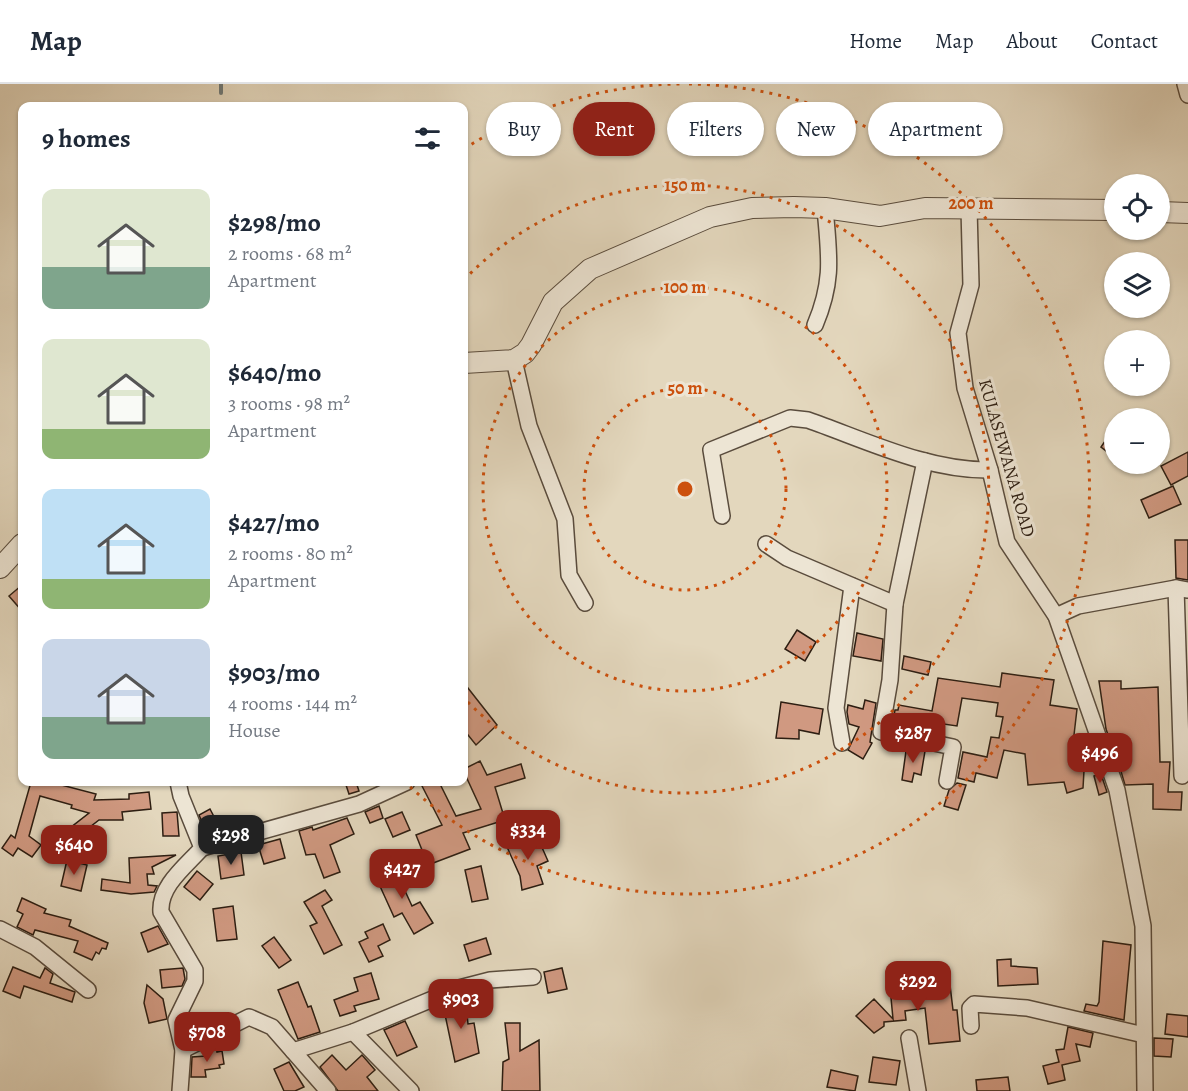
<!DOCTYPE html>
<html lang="en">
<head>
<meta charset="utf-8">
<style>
	body { margin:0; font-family:Alegreya,serif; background:#f6f6f7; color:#1f2937; height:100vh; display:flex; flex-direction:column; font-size:22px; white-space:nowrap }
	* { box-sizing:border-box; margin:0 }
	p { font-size:20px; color:#747a83 }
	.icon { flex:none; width:33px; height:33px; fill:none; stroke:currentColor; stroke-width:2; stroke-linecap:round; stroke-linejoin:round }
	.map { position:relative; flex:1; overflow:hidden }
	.sheet { position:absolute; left:18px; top:18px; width:450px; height:684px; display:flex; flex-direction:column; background:#fff; border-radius:12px; box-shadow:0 2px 4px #0004 }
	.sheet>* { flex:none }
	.guide { position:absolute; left:486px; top:18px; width:570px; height:54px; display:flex; gap:12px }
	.tools { position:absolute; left:1104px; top:90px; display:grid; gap:12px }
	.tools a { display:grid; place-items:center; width:66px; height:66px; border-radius:50%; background:#fff; box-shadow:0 2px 4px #0004; font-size:30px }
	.price { position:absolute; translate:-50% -51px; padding:0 14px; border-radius:12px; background:#8f2418; color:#fff; font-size:20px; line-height:39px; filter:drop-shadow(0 2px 3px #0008) }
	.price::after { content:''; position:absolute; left:50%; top:36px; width:18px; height:14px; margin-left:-9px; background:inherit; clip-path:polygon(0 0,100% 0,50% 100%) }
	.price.active { background:#222; color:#fff }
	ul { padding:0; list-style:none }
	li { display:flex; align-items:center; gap:18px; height:150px; padding:0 24px }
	li span { display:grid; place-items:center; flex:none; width:168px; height:120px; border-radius:12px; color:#555 }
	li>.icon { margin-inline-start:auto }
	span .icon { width:72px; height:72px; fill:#fffc; stroke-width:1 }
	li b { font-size:26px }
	h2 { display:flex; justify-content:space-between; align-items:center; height:72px; padding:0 24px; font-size:26px }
	.chip { padding:0 21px; border-radius:27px; background:#fff; box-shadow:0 2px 4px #0004; font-size:21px; line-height:54px }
	.chip.active { background:#8f2418; color:#fff }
	header { display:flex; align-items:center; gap:36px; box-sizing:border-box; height:84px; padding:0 30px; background:#fff; border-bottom:2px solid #e0e1e3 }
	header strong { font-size:28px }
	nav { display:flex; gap:33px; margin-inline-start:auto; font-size:21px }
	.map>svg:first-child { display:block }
</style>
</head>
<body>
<header>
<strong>Map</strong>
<nav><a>Home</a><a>Map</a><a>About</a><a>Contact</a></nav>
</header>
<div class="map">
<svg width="1188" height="1007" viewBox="0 0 1188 1007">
	<rect width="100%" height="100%" fill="#e3d7bd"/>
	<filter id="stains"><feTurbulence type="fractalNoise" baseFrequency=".00333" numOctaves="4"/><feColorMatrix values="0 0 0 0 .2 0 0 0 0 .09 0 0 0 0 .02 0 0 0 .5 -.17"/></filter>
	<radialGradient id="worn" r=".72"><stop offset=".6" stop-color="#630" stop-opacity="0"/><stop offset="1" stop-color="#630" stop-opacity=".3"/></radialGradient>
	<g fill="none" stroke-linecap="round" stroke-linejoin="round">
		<polyline stroke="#6f7978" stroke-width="4" points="221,0 221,9"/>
	</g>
	<g fill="#d09981" stroke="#2d1e12" stroke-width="1.5">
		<polygon points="1114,344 1114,373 1101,363"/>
		<polygon points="1188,368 1188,392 1171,401 1161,382"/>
		<polygon points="1173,402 1181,420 1149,434 1141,416"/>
		<polygon points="1175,456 1188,456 1188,496 1176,494"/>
		<polygon points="22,501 22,527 9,512"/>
		<polygon points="797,546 816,558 805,577 785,565"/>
		<polygon points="857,549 883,555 881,577 853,572"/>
		<polygon points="904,572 931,578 928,591 902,585"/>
		<polygon points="1002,589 1054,596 1050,621 1077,625 1074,651 1086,652 1083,704 1067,709 1064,698 1028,701 1025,670 1004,666 997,694 976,689 974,698 958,694 963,668 987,673 991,653 999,654 1003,633 996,632 998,619 962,614 957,642 923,637 922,643 893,638 895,626 898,626 899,621 932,627 938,594 1000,603"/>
		<polygon points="1099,597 1121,597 1121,605 1158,603 1160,678 1170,678 1168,708 1182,708 1181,726 1153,725 1153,700 1125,701 1120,684 1121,664 1113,665 1106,645"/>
		<polygon points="464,599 497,641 476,661 464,646"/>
		<polygon points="865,616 876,619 870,658 872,659 863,675 848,666 859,643 849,640 847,628 848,621 863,625"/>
		<polygon points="781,618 823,625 819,650 799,646 799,655 776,654"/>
		<polygon points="913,665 925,667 921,691 914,689 912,698 902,696 906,667 912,668"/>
		<polygon points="480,677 487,691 521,680 525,694 495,703 505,736 463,749 470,765 428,781 416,751 442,741 420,698 439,698 456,732 481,725 464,688 464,685"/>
		<polygon points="1101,690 1107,708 1099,711 1094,692"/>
		<polygon points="31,698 50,698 96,710 94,716 129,715 129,710 149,708 151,725 122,728 123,736 99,736 77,753 70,744 89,729 71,724 72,721 40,712 29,752 41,761 32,773 18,764 13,772 2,764 11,751 15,754"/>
		<polygon points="345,698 356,698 359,707 349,710"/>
		<polygon points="957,699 966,701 958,726 944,722 949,706"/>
		<polygon points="379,722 383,734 370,739 365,728"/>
		<polygon points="210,725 222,748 208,752 199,731"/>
		<polygon points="177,728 179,752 163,752 162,729"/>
		<polygon points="402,728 410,746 393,753 385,735"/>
		<polygon points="347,734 354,750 330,761 340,788 324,794 315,770 306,771 299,747 312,743 313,746"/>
		<polygon points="536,750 548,777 537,782 543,800 522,806 520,792 507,763"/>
		<polygon points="280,755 285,774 264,780 258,761"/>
		<polygon points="241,768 244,791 221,795 218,772"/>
		<polygon points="176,771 152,783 154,790 147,790 148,801 157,802 154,808 131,810 101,806 102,795 130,799 129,774"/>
		<polygon points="67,776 87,781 81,807 61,802"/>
		<polygon points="393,781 412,822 420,818 433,839 414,850 402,829 394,833 374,789"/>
		<polygon points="481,782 488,815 472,818 465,786"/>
		<polygon points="197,787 213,800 200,816 184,803"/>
		<polygon points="325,806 332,816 322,822 342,861 324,870 310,842 317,839 304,818"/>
		<polygon points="22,814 46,825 44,829 71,836 69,842 108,859 106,865 102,864 99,870 96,868 92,876 74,868 78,857 35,846 33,851 17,843 23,830 17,827"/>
		<polygon points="233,822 237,855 217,857 213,825"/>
		<polygon points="383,840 390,856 378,862 383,872 369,878 359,858 368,854 365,848"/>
		<polygon points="158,842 168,860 148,868 141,849"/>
		<polygon points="274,853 291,876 279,884 262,862"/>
		<polygon points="486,854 491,870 469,877 464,861"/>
		<polygon points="1103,857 1131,861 1124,936 1084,927 1086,920 1097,922 1099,918"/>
		<polygon points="1011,875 1011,882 1037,884 1038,900 998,902 997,876"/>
		<polygon points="13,883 40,894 45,884 53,890 50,899 75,908 72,918 24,902 20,914 3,907"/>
		<polygon points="183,884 185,895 182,902 162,904 160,886"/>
		<polygon points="562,884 567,905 548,909 544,888"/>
		<polygon points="371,889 379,915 354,922 356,927 340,932 334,916 358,907 354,894"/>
		<polygon points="298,898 308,923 311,922 320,948 298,955 278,906"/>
		<polygon points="147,901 163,915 167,935 149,939 144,919"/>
		<polygon points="913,901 913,905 950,901 953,926 957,926 960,957 929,960 925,924 905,927 906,936 884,938 884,942 874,949 856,932 874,915 893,935 890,903"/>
		<polygon points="465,912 468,940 474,939 479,969 455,978 443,921"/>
		<polygon points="1167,930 1188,932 1188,953 1165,950"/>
		<polygon points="405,937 417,963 397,972 384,946"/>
		<polygon points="505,939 520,939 520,967 539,956 540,1007 502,1007 503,978 509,975"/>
		<polygon points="1068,943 1093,949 1090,963 1076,960 1080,977 1062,981 1065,996 1048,1000 1043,982 1059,978 1056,966 1064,965"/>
		<polygon points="1154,954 1173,955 1171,973 1154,972"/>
		<polygon points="216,962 217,968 222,967 224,980 219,981 220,984 205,986 206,993 191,993 192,973 206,972 205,966"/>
		<polygon points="332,971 346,986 362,971 375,986 367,993 378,1007 338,1007 320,983"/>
		<polygon points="873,973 900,977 896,1001 869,998"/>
		<polygon points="289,978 304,1003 295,1007 284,1007 274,985"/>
		<polygon points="831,986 858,992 855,1007 827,1003"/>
		<polygon points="1008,993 1010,1007 977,1007 976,996"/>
	</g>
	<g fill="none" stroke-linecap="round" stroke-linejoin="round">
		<g stroke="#5a4c3d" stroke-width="18">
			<g id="minor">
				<polyline points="1185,0 1188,11"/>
				<polyline points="969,124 971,201 958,249 965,304 990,386 1007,458 1056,532 1117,706 1143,842 1145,1007"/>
				<path d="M815 241C834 196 829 171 825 124"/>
				<polyline points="514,276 529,342 565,435 569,491 585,519"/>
				<polyline points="925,377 895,520 890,596 881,648 953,663 947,697"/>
				<path d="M722 432 711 366 790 334 808 336C865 356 928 387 990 386"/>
				<polyline points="766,460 787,474 895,520"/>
				<polyline points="1176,504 1182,692"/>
				<polyline points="1056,532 1078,522 1176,504 1188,506"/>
				<polyline points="842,659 836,624 852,502"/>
				<path d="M178 698 181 712 202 764C186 782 159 802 161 828L195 886V897L176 936 183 966 180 1007"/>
				<polyline points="202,764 359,720 407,698"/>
				<polyline points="0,845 35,863 88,906"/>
				<polyline points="971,942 970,924 974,920 1027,924 1144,951"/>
				<polyline points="353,948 411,1007"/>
				<polyline points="909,954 918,1007"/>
				<polyline points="183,966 249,933 272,943 293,967 353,948 459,904 490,896 533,893"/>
				<polyline points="293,967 328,1007"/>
			</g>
		</g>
		<g stroke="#5a4c3d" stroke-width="22">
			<g id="tertiary">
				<polyline points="1160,128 1188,129"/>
				<polyline points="464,279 514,276 525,269 531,261 553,218 590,185 710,133 752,124 794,123 825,124 880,132 925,124 1114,126"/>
				<polyline points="0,484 22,460"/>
			</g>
		</g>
		<use href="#minor" stroke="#ede5d4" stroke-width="15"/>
		<use href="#tertiary" stroke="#ede5d4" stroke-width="20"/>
	</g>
	<g fill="none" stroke="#cc500d" stroke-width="3" stroke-dasharray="3 6">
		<circle cx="685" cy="405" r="101"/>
		<circle cx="685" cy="405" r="202"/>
		<path d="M464 196A304 304 0 1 1 464 614"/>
		<path d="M464 65A405 405 0 0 1 681 0M689 0A405 405 0 1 1 406 699"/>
	</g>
	<g text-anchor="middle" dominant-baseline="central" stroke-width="6" stroke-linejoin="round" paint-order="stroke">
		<g font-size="18" fill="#2d1e12" stroke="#ede5d4">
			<text transform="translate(1007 374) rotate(74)">KULASEWANA ROAD</text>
		</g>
	</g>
	<circle cx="685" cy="405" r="9" fill="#cc500d" stroke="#ede5d4" stroke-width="3"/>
	<g font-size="18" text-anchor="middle" font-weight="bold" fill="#cc500d" stroke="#ede5d4" stroke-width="6" stroke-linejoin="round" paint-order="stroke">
		<text x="685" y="107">150 m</text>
		<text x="971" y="125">200 m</text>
		<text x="685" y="209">100 m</text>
		<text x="685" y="310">50 m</text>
	</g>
	<rect width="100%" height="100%" filter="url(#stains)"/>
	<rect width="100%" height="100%" fill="url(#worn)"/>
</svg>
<div class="tools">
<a><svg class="icon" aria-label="locate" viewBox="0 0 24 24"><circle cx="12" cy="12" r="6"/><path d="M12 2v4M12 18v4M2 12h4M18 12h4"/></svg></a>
<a><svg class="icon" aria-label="layers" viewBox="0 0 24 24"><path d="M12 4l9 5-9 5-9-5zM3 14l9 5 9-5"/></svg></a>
<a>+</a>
<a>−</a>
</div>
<b class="price" style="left:913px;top:680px">$287</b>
<b class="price" style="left:1100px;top:700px">$496</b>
<b class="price" style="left:528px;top:777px">$334</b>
<b class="price active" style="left:231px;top:782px">$298</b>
<b class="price" style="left:74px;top:792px">$640</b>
<b class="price" style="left:402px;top:816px">$427</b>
<b class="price" style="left:918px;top:928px">$292</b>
<b class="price" style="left:461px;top:946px">$903</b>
<b class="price" style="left:207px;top:979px">$708</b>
<div class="guide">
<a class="chip">Buy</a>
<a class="chip active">Rent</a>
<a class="chip">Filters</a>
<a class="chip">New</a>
<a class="chip">Apartment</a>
</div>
<section class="sheet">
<h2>9 homes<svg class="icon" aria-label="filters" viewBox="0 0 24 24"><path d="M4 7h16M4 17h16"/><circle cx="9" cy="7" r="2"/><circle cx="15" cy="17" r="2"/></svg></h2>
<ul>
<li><span style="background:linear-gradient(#dfe7d0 65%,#7fa58c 0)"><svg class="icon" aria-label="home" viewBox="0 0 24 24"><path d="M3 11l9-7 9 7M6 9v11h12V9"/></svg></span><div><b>$298/mo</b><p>2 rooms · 68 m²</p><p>Apartment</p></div></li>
<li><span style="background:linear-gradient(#dfe7d0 75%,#8fb573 0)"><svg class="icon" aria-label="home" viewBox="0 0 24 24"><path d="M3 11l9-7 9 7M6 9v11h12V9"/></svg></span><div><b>$640/mo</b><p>3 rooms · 98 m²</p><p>Apartment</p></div></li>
<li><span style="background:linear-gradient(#bfe0f5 75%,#8fb573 0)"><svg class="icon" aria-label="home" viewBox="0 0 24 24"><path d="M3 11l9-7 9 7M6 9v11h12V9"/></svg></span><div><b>$427/mo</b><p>2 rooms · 80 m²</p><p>Apartment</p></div></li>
<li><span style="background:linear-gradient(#c9d6e8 65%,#7fa58c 0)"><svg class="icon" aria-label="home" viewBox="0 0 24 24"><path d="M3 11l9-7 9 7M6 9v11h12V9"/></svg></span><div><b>$903/mo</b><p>4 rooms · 144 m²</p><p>House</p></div></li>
</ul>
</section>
</div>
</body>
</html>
